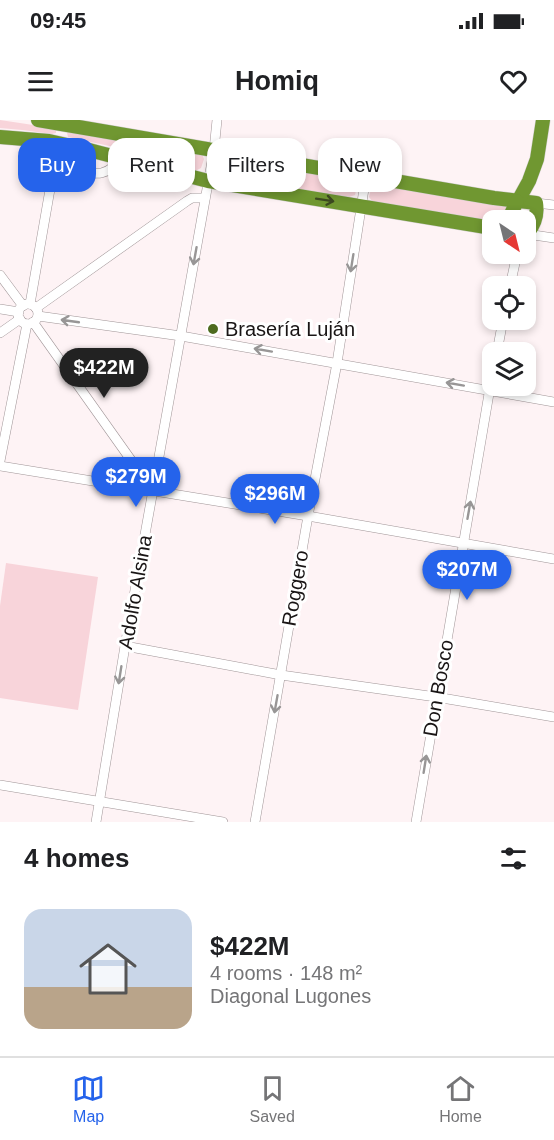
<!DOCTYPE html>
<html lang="en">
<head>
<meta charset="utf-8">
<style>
	body { margin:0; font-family:Arial,sans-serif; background:#f2f2f2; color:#202124; height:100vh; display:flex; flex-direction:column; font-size:22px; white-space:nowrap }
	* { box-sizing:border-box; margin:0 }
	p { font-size:20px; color:#757577 }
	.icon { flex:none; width:33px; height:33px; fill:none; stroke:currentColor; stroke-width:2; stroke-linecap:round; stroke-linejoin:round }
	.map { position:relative; height:702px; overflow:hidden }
	.sheet { display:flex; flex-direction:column; background:#fff; flex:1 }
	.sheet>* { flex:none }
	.guide { position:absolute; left:18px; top:18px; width:519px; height:54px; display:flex; gap:12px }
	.needle { width:39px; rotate:145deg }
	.buttons { position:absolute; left:482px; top:90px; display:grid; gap:12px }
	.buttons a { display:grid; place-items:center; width:54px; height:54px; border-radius:12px; background:#fff; box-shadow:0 3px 9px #0003; font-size:30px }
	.price { position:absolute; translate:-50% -51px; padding:0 14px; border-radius:21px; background:#2563eb; color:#fff; font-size:20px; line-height:39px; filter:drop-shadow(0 2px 3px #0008) }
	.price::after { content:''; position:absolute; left:50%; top:36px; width:18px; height:14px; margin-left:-9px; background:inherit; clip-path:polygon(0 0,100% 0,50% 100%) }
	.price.selected { background:#222; color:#fff }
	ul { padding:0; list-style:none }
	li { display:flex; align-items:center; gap:18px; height:150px; padding:0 24px }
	li span { display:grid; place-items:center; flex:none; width:168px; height:120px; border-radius:18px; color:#555 }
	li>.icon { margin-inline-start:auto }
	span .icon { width:72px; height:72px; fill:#fffc; stroke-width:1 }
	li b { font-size:26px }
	h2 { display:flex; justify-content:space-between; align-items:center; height:72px; padding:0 24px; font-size:26px }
	.pill { padding:0 21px; border-radius:18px; background:#fff; box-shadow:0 3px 9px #0003; font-size:21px; line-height:54px }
	.pill.selected { background:#2563eb; color:#fff }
	.status { display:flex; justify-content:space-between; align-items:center; height:42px; padding:0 30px; background:#fff; direction:ltr }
	.status svg { height:16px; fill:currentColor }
	header { display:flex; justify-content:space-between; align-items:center; height:78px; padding:0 24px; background:#fff; font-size:27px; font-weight:700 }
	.tab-bar { display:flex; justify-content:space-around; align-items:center; height:84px; border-top:2px solid #e0e0e0; background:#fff; font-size:16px; color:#757577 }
	.tab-bar a { display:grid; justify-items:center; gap:3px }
	.tab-bar .selected { color:#2563eb }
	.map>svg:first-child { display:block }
</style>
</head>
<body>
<div class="status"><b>09:45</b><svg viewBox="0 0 49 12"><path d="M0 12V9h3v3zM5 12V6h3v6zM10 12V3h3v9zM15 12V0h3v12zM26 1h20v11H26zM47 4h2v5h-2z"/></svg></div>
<header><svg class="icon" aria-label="menu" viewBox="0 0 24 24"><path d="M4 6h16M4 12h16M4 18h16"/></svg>Homiq<svg class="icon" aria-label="heart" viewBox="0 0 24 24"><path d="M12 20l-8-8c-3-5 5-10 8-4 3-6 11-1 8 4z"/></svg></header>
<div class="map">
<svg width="554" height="702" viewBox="0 0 554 702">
	<rect width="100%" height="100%" fill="#fef3f5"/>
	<g fill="#f8d4da">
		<polygon points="0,0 53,8 56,10 56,13 52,14 22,10 0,8"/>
		<polygon points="71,10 201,32 204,39 201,48 195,51 114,27 68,17 67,13"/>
		<polygon points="222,36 353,57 358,62 355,75 349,77 219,56 215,51 218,39"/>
		<polygon points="377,63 507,83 509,87 506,100 492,100 492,102 372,81 369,77 372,65"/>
		<polygon points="6,443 98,457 78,590 0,578 0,486"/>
	</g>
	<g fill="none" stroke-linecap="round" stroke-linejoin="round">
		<g stroke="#a09597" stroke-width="10">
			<g id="minor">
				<polyline points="536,83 554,85"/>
				<polyline points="527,114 554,118"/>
				<polyline points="0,155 23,186"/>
				<polyline points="510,166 517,134"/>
				<path d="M30 184 52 58 56 51C81 42 99 69 121 38"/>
				<circle cx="28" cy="194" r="10"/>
				<polyline points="36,188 187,81 192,78 205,78"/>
				<polyline points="0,189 19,192"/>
				<polyline points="38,196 181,216 554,282"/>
				<polyline points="33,202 153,371"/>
				<polyline points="0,213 20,199"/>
				<polyline points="497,232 503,200"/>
				<polyline points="0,341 27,204"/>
				<polyline points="0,346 308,396 554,439"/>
				<polyline points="125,526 281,555 436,577 554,597"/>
				<polyline points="0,665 223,702"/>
				<polyline points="96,702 125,526 214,30 217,0"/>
				<polyline points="255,702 308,396 337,243 366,56"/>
				<polyline points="416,702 492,256"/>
			</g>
		</g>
		<g stroke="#d1d0d0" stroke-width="15">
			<g id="highway">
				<path d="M38 0 494 78 536 83C538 95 535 104 527 114H525"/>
				<polyline points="0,17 49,21 89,30 208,61 492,108"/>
				<polyline points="518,81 529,61 537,39 543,0"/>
				<polyline points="511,100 511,94 517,81"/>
			</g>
		</g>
		<use href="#minor" stroke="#fff" stroke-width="9"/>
		<use href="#highway" stroke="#709731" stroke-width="14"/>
	</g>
	<defs><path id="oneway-shaft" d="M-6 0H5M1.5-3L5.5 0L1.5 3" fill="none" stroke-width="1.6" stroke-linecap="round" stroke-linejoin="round" transform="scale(1.5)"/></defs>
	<use stroke="#3c4920" href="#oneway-shaft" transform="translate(325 80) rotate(9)"/>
	<g stroke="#989696">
		<use href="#oneway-shaft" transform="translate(195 136) rotate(100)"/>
		<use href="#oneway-shaft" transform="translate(352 143) rotate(99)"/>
		<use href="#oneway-shaft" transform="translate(70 201) rotate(-172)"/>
		<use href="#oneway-shaft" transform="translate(263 230) rotate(-170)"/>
		<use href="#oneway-shaft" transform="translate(455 264) rotate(-170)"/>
		<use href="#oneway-shaft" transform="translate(469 390) rotate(-80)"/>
		<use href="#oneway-shaft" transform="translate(120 555) rotate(99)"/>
		<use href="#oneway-shaft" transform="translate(276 584) rotate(100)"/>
		<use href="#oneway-shaft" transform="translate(425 644) rotate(-81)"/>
	</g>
	<circle fill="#4e6b1f" stroke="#fff" stroke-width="2" cx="213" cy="209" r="6"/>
	<g text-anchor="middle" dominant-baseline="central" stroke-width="6" stroke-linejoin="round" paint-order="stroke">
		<g font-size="20" fill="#191515" stroke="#fff" text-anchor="start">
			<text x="225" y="209">Brasería Luján</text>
		</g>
		<g font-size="20" fill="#191515" stroke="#fff">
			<text transform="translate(295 468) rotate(-80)">Roggero</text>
			<text transform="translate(135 472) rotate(-80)">Adolfo Alsina</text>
			<text transform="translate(438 568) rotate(-80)">Don Bosco</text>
		</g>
	</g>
</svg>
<div class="buttons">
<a><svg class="needle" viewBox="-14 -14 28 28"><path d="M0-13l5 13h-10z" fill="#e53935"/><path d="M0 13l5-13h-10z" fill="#757577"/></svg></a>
<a><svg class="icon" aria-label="locate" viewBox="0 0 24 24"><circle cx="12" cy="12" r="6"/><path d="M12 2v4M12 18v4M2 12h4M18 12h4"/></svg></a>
<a><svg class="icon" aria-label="layers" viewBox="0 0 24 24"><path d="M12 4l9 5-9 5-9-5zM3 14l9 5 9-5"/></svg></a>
</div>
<b class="price selected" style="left:104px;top:279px">$422M</b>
<b class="price" style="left:136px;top:388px">$279M</b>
<b class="price" style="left:275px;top:405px">$296M</b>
<b class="price" style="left:467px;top:481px">$207M</b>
<div class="guide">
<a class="pill selected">Buy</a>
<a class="pill">Rent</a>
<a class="pill">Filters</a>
<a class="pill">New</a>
</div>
</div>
<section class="sheet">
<h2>4 homes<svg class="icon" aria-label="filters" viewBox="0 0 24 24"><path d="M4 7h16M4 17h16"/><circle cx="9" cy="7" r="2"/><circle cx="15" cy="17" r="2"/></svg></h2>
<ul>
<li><span style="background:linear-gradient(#c9d6e8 65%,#b9a48a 0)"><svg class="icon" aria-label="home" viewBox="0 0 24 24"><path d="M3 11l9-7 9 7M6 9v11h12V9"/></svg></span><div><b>$422M</b><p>4 rooms · 148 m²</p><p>Diagonal Lugones</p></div></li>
</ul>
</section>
<nav class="tab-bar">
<a class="selected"><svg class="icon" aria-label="map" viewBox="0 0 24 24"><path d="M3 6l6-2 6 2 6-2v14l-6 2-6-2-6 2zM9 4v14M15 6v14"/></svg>Map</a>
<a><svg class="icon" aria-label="saved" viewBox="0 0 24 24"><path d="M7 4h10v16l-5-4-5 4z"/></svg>Saved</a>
<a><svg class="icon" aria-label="home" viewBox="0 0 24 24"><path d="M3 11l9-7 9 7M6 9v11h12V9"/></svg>Home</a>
</nav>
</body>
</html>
